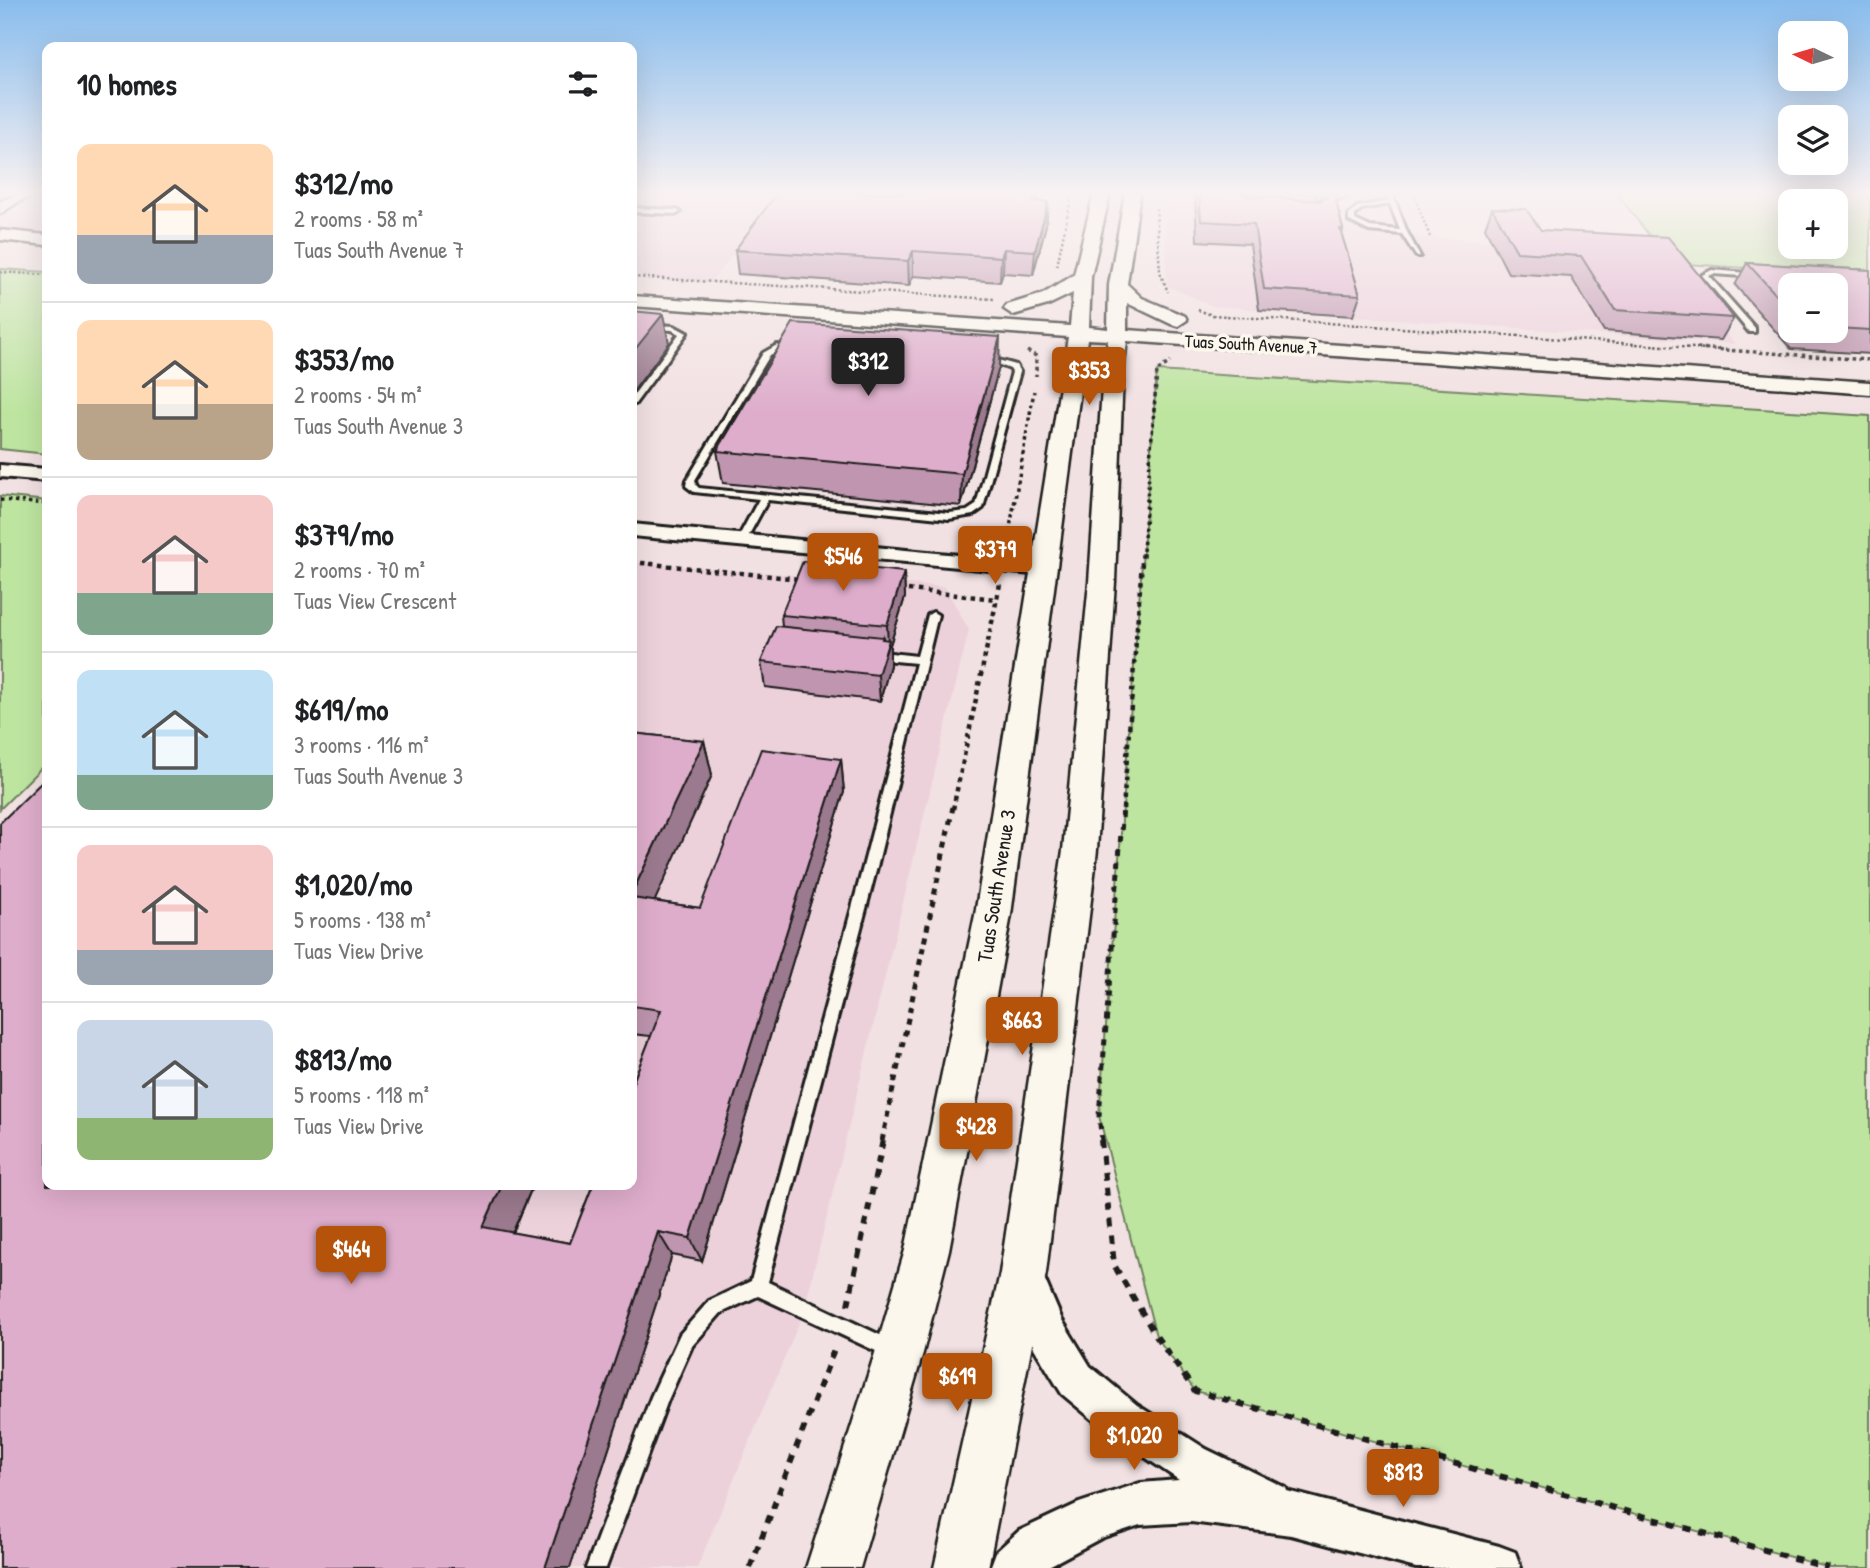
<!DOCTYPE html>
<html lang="en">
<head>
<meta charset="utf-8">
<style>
	body { margin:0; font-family:"Patrick Hand",sans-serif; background:#f2f2f2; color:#202124; height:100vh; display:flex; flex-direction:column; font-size:26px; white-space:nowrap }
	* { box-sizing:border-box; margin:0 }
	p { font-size:23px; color:#757577 }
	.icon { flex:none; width:38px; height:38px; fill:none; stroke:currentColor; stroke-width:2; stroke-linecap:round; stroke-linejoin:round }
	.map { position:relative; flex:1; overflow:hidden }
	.panel { position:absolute; left:42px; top:42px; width:595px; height:1148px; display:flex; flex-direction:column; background:#fff; border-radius:14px; box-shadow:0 7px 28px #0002 }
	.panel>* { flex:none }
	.needle { width:46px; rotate:275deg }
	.tools { position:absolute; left:1778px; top:21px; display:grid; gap:14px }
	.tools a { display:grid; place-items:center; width:70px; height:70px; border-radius:14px; background:#fff; box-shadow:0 7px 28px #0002; font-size:35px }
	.price { position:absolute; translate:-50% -60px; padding:0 16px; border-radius:7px; background:#b45309; color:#fff; font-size:23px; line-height:46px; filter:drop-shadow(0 2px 4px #0008) }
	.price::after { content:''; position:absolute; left:50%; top:42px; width:21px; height:16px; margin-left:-10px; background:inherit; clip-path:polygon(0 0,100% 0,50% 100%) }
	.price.active { background:#222; color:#fff }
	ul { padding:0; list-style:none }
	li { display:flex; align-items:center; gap:21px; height:175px; padding:0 35px }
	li+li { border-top:2px solid #e0e0e0 }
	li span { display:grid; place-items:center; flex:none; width:196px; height:140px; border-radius:14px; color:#555 }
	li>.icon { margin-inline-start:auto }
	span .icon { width:84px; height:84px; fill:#fffc; stroke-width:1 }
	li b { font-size:30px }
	h2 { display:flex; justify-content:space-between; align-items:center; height:84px; padding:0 35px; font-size:30px }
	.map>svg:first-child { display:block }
</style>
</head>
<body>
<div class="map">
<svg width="1870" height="1568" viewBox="0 0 1870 1568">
	<rect width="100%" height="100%" fill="#f2e1e2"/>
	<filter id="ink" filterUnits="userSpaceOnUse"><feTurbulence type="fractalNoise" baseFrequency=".0143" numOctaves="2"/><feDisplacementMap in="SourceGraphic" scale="14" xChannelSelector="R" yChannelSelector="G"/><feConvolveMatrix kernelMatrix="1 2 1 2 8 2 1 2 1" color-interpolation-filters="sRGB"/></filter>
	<g filter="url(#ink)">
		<g fill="#ecd1db">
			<polygon points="632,193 787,193 710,282 632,276"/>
			<polygon points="1167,193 1373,193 1367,199 1340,205 1332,213 1337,222 1355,233 1658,252 1735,344 1213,306 1167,286 1165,222"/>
			<polygon points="47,198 47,232 8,229 10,218"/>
			<polygon points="632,562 945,587 969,630 804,1311 697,1568 0,1568 0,839 47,1185 632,1185"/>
		</g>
		<g fill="#bee5a0" stroke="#6d805e" stroke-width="2" fill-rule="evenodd">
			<path d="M1616 193H1870V276L1671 263ZM1790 201H1836V247H1790Z"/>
			<polygon points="0,269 47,272 47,454 0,449"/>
			<polygon points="1157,371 1870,416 1870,1568 1830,1568 1195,1391 1156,1336 1099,1116"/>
			<polygon points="0,496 47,501 47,762 0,809"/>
		</g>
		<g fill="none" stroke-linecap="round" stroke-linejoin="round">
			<g stroke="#1c1c1c" stroke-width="6">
				<g id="service">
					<polygon points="1348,193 1357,193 1322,204 1317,203"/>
					<path d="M1386 193H1392L1407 232 1420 256H1416L1402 234 1369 231 1349 221V215L1357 207 1389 201ZM1390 204 1400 230 1370 227 1355 220V215L1361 209Z"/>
					<polygon points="632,208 677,210 680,212 677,214 632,212"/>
					<polygon points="1712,270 1759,274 1759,276 1757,277 1713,274 1709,276 1755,328 1755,332 1749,332 1702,275"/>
					<polygon points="632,323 674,326 687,333 635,404 632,404 632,397 679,334 672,330 632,327"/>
					<path d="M777 345 998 360 1016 365 1020 372 983 508 973 515 949 519 768 500 745 542H739L737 540 759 499 694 492 686 486 687 480 763 353ZM781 349 997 364 1010 369 1012 372 976 505 967 511 949 513 699 488 696 485 695 480 770 355Z"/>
					<polygon points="933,612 938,615 877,867 768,1282 899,1344 902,1350 899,1356 893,1359 758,1296 721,1313 692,1346 668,1400 606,1568 586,1568 651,1397 680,1334 709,1301 751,1281 863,867 916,663 873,659 868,655 873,651 917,656 928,615"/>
				</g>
			</g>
			<g stroke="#1c1c1c" stroke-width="6">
				<g id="minor">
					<polygon points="20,193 36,193 0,211 0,202"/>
					<polygon points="0,465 47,469 47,481 0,477"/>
					<polygon points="632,524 1043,563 1051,564 1054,569 1051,574 1043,575 632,536"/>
					<polygon points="1025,1258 1038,1264 1062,1320 1090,1366 1137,1405 1206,1449 1286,1488 1287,1491 1499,1546 1515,1552 1521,1568 1416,1568 1291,1535 1191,1522 1140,1525 1101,1538 1045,1568 990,1568 996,1552 1019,1531 1079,1503 1140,1483 1179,1480 1109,1433 1062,1394 1034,1348 1006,1277 1012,1264"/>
				</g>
			</g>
			<g stroke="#1c1c1c" stroke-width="5">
				<g id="tertiary">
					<polygon points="1094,193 1110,193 1091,277 1089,327 1108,329 1109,285 1125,193 1140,193 1127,284 1142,298 1185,316 1187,320 1178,326 1171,324 1127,303 1127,330 1870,382 1870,394 1127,341 1123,373 1115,582 1097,850 1046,1273 988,1568 934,1568 1000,1273 1063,850 1089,582 1103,373 1108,340 1087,339 1011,915 949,1250 923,1353 860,1568 806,1568 875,1353 905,1250 975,915 1068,337 632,306 632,296 1070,326 1073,293 1048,305 1013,315 1004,309 1007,305 1043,294 1074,275"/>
					<polygon points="7,199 15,204 0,214 0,202"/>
					<polygon points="0,230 47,235 47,245 0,240"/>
				</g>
			</g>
			<g stroke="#1c1c1c" stroke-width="2.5" stroke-dasharray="2.5 2.5" stroke-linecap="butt">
				<polyline points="1413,193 1430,237"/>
				<polyline points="1156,208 1160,272 1168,292"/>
				<polyline points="1057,266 1072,193"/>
				<polyline points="0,272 47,275"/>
				<polyline points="632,277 994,299"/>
				<polyline points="1198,310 1212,315 1723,350"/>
			</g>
			<g stroke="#1c1c1c" stroke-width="3.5" stroke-dasharray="3.5 3.5" stroke-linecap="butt">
				<polyline points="1697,348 1870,360"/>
				<polyline points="1027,351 1036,356 1036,376"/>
				<polyline points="0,500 47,504"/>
				<polyline points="1007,545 1034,391"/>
				<polyline points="1143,551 1157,371 1170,362"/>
			</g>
			<g stroke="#1c1c1c" stroke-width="4.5" stroke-dasharray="4.5 4.5" stroke-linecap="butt">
				<polyline points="632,562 800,579"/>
				<polyline points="899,589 996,599"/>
				<polyline points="953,809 1000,584"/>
				<polyline points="1123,809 1143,549"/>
			</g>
			<g stroke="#1c1c1c" stroke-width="5" stroke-dasharray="6 6" stroke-linecap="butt">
				<polyline points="882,1141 953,807"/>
				<polyline points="1102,1141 1099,1116 1123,807"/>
			</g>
			<g stroke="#1c1c1c" stroke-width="6" stroke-dasharray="8 8" stroke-linecap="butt">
				<polyline points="1101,1140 1114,1265 1156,1336 1195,1391 1829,1568"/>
				<polyline points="848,1305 883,1140"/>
				<polyline points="750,1568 835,1347"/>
			</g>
			<use href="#service" fill="#fbf7ec" fill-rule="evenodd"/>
			<use href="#minor" fill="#fbf7ec" fill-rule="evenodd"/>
			<use href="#tertiary" fill="#fbf7ec" fill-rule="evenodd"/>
		</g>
		<g fill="#bf95af" stroke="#1c1c1c" stroke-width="2" fill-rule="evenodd">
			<polygon points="838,193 1039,193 1037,201 1048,202 1046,225 1033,275 1003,273 1000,282 913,276 909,286 738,274 735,250"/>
			<polygon points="1186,193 1326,193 1325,197 1315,200 1320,201 1326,198 1327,193 1334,193 1343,229 1342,236 1360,295 1353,316 1259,310 1250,244 1197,241 1195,194 1186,194"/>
			<polygon points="1492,208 1541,230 1734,318 1721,340 1604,331 1571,277 1508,273 1485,228"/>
			<path d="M1747 263 1870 270V354L1791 349 1735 285ZM1790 285H1836V331H1790Z"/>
			<polygon points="999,367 961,506 723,483 717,451"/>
			<polygon points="904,572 905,597 890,645 890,665 880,701 765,687 761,662 782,626 781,615"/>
			<polygon points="632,733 704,741 712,775 654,901 700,908 841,759 844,792 702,1261 672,1255 570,1568 0,1568 47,1185 533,1185 513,1233 570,1243 651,1036 632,1034"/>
		</g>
		<g fill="#9b798e" stroke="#1c1c1c" stroke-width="2">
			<polygon points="1035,193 1039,193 1031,224 1033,201"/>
			<polygon points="1317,193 1326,193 1325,197 1315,200"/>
			<polygon points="1048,202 1046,225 1033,275 1035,251"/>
			<polygon points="1004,249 1003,273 1000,282 1001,257"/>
			<polygon points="913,251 913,276 909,286 908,261"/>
			<polygon points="663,314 669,343 632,393 632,353"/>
			<polygon points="1000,337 999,367 961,506 962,474"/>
			<polygon points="904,572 905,597 890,645 890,665 880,701 878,675 882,639 883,637 884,657 888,645 887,625"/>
			<polygon points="704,741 712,775 642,929 632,903 632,893"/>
			<polygon points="841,759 844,792 702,1261 690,1238"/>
			<polygon points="502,1185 533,1185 505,1250 483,1227"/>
			<polygon points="658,1232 672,1255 570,1568 545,1568"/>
		</g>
		<g fill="#deadcb" stroke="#1c1c1c" stroke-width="2">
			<polygon points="777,193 1035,193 1033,201 1048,202 1035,251 1004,249 1001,257 913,251 908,261 735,250"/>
			<polygon points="1199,193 1243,193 1247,196 1320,201 1329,196 1329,193 1334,193 1343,229 1340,229 1360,295 1264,289 1254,224 1201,221"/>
			<polygon points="1492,208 1526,209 1541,230 1668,237 1734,318 1615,310 1581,256 1517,252"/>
			<polygon points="1747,263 1870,270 1870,330 1836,328 1836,285 1790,285 1790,310"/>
			<polygon points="632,311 663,314 632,353"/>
			<polygon points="793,323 1000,337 962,474 717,451"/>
			<polygon points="803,561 904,572 887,625 781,615"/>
			<polygon points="776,626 883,637 882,639 889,640 878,675 761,662"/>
			<polygon points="632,733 704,741 632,893"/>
			<polygon points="761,749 841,759 690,1238 658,1232 545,1568 0,1568 0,823 47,777 47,1185 502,1185 483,1227 570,1243 593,1185 632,1185 632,1085 661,1010 632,1006 632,898 700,908"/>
		</g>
	</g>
	<linearGradient id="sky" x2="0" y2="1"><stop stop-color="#88bced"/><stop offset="0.47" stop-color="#f9f2f2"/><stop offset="1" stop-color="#f9f2f2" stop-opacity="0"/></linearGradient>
	<rect width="1870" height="412" fill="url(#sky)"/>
	<g text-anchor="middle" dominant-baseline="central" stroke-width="7" stroke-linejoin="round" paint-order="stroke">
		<g font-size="18" fill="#1c1c1c" stroke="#fbf7ec">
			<text transform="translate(1251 344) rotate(3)">Tuas South Avenue 7</text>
		</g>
		<g font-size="21" fill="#1c1c1c" stroke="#fbf7ec">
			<text transform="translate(996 886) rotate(-81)">Tuas South Avenue 3</text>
		</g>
	</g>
</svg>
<div class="tools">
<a><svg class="needle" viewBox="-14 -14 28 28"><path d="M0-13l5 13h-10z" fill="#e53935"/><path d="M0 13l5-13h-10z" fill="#757577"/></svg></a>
<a><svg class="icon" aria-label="layers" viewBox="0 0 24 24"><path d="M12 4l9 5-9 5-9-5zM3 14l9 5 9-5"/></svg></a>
<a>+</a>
<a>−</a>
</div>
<b class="price active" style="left:868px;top:398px">$312</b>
<b class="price" style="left:1089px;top:407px">$353</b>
<b class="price" style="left:995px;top:586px">$379</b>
<b class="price" style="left:843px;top:593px">$546</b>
<b class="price" style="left:1022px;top:1057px">$663</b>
<b class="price" style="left:976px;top:1163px">$428</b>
<b class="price" style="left:351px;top:1286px">$464</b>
<b class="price" style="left:957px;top:1413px">$619</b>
<b class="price" style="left:1134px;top:1472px">$1,020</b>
<b class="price" style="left:1403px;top:1509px">$813</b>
<section class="panel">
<h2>10 homes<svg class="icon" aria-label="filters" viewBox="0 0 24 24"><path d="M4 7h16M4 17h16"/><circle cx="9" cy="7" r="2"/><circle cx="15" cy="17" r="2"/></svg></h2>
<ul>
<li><span style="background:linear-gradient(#ffd9b3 65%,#9aa5b1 0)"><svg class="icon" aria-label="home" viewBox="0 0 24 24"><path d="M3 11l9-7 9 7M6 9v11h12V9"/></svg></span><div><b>$312/mo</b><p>2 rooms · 58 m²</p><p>Tuas South Avenue 7</p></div></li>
<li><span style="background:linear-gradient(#ffd9b3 60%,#b9a48a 0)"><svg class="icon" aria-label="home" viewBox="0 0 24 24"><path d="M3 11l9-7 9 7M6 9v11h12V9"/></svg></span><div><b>$353/mo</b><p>2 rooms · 54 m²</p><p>Tuas South Avenue 3</p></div></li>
<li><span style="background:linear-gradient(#f6c9c9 70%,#7fa58c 0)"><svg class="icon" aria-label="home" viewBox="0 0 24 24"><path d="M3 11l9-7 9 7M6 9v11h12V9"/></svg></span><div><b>$379/mo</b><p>2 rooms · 70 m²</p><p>Tuas View Crescent</p></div></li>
<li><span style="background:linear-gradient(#bfe0f5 75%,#7fa58c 0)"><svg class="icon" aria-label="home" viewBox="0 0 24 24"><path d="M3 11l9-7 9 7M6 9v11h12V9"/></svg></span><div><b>$619/mo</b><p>3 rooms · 116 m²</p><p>Tuas South Avenue 3</p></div></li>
<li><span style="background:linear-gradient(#f6c9c9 75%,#9aa5b1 0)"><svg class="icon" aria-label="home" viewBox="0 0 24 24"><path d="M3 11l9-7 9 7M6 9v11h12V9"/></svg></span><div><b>$1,020/mo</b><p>5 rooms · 138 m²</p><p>Tuas View Drive</p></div></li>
<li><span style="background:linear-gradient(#c9d6e8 70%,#8fb573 0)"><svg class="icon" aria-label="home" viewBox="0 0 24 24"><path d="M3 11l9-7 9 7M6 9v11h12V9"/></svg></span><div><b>$813/mo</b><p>5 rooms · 118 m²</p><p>Tuas View Drive</p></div></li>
</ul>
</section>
</div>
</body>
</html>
